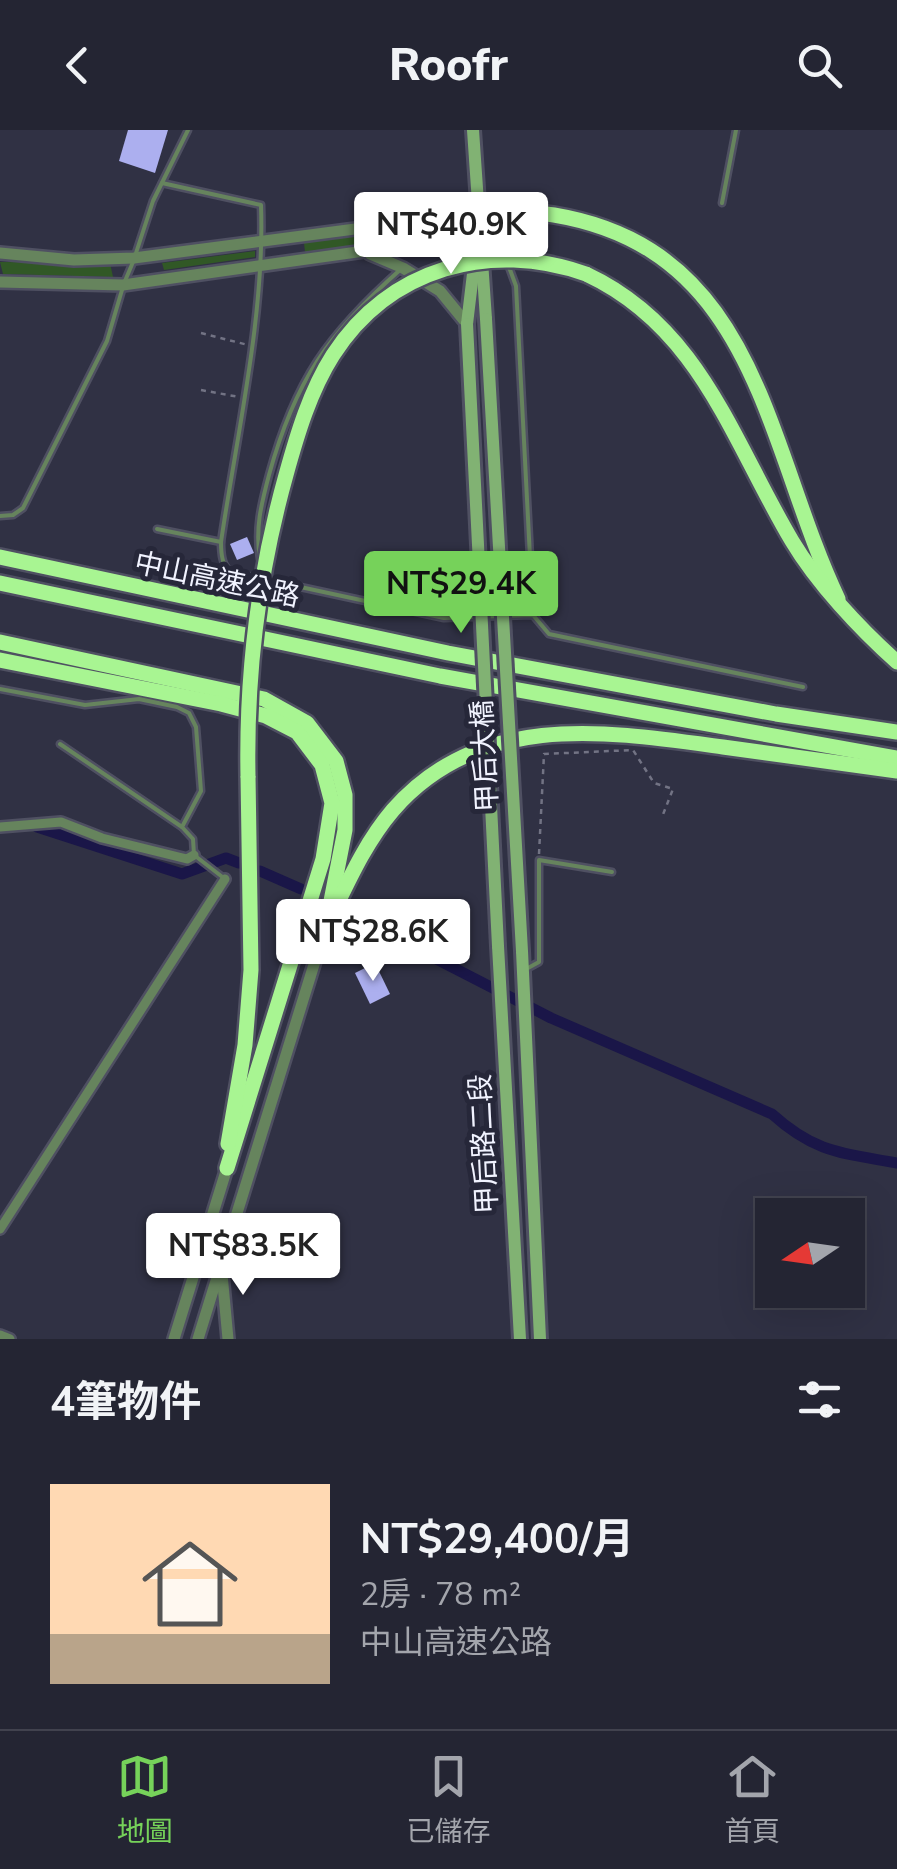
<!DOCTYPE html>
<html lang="zh-TW">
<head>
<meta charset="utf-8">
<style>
	body { margin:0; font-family:"Nunito Sans","Noto Sans TC",sans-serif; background:#2c2d3b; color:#f1f3f6; height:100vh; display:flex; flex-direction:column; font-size:38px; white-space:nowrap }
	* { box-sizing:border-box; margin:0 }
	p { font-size:32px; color:#a3a5ac }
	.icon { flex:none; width:55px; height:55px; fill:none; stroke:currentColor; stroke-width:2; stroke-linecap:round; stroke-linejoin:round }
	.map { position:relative; height:1209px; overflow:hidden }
	.sheet { display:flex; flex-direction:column; background:#242533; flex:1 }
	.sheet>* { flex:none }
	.needle { width:65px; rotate:257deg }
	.buttons { position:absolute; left:755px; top:1068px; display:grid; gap:20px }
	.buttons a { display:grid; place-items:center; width:110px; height:110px; border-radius:0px; background:#242533; box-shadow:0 10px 40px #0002,0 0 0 2px #41424e; font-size:50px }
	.price { position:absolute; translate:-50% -85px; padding:0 22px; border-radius:10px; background:#fff; color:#222; font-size:32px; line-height:65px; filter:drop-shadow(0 2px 5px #0008) }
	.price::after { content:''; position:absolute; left:50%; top:60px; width:30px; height:22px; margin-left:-15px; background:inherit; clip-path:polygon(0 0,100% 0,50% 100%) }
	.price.on { background:#76d25a; color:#111 }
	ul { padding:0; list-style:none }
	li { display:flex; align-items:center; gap:30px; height:250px; padding:0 50px }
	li+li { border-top:2px solid #41424e }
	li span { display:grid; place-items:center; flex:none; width:280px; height:200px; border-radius:0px; color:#555 }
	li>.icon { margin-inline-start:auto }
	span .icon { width:120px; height:120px; fill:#fffc; stroke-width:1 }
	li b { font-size:42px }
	h2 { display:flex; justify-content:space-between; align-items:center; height:120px; padding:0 50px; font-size:42px }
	header { display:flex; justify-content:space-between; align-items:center; height:130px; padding:0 50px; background:#242533; font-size:45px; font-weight:800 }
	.tabs { display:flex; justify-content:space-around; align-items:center; height:140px; border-top:2px solid #41424e; background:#242533; font-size:28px; color:#a3a5ac }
	.tabs a { display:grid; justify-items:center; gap:5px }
	.tabs .on { color:#76d25a }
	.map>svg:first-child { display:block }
</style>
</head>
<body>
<header><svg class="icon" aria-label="back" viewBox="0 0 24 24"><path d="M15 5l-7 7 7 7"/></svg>Roofr<svg class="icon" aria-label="search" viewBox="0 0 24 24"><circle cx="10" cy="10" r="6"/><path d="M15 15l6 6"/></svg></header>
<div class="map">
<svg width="897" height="1209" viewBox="0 0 897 1209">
	<rect width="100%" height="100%" fill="#303144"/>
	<g fill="#315826">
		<polygon points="434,95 436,104 305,122 304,113"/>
		<polygon points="255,121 255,127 164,140 162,133"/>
		<polygon points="0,132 110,133 113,147 3,144"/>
	</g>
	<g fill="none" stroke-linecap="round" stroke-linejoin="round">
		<g stroke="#1a1648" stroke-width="11">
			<polyline points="37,697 182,744 226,728 239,733"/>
			<polyline points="260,741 301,759"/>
			<path d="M347 783 551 888 772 984C815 1023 842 1023 897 1033"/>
		</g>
	</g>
	<g fill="#acafef">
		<polygon points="128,0 168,0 155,43 119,31"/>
		<polygon points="247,407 254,423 237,430 230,414"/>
		<polygon points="375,833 390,864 370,874 355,843"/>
	</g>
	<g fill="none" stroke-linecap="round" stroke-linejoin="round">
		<g stroke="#4f5062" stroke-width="9">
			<g id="service">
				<path d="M162 53 261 75C265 185 237 303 221 412 221 445 230 442 259 448"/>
				<polyline points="722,73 736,0"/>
				<polyline points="484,106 501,110 506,128"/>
				<polyline points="136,123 153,71 188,0"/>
				<polyline points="509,137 516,156 533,485"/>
				<polyline points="125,151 133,132"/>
				<polyline points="0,386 13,385 23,378 107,211 122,160"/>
				<polyline points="157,399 221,412"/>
				<path d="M260 429C255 399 261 375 269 345 295 250 328 204 401 139"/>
				<polyline points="268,450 444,488 533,485 549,504 803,557"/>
				<polyline points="0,559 85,575 139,569 177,577 189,583 196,597 201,661 182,697 193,709 194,725 225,749"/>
				<polyline points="60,614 182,697"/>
				<polyline points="528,838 539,832 539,730 612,742"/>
			</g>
		</g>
		<g stroke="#4f5062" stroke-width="14">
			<g id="minor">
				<polyline points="0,697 61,692 102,708 187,729 194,725"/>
				<polyline points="0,1099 225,749"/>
				<polyline points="0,1205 10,1209"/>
			</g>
		</g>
		<g stroke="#4f5062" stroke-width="16">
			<g id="tertiary">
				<polyline points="0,123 74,130 134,128 477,83"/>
				<polyline points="370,124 403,138 440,161 467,194"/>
				<polyline points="0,152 123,155 478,105"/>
				<polyline points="222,1144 228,1209"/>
				<polyline points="174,1209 227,1038"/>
				<polyline points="198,1209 325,799"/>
			</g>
		</g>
		<g stroke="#4f5062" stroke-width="18">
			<g id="secondary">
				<polyline points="473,0 486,189"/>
				<polyline points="467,194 475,127"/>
				<polyline points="498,816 520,1209"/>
				<polyline points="522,821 540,1209"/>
			</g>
		</g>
		<g stroke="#4f5062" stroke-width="20">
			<g id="motorway">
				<path d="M477 83C502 83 529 81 554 85 758 119 765 315 838 469"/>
				<path d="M586 144C700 197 732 310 792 411 817 453 860 499 897 532"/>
				<polyline points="0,427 448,523 776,584 897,602"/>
				<polyline points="0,453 440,546 897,628"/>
				<polyline points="0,512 264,569 307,593 336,631 345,665 345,700 330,776"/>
				<polyline points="0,530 221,574 266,586 297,602 322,635 332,673 323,729 227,1038"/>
				<path d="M325 799C345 759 363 715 393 680 480 580 607 601 723 617 781 625 839 633 897 641"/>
				<polyline points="228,1014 245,915 251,840 248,646"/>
			</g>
		</g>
		<g stroke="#727384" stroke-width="2.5" stroke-dasharray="5 5" stroke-linecap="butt">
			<polyline points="201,203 248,215"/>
			<polyline points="201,260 239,267"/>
			<polyline points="539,724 544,624 633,620 654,653 673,659 662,687"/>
		</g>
		<use href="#service" stroke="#66845d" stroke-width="4"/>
		<use href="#minor" stroke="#66845d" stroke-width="9"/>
		<use href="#tertiary" stroke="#66845d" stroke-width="11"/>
		<use href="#secondary" stroke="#81b273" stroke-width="12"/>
		<use href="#motorway" stroke="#a8f592" stroke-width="15"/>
		<g stroke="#4f5062" stroke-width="18" stroke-linecap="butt">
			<g id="secondary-bridge">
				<polyline points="486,189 522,821"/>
				<polyline points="467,194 498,816"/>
			</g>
		</g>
		<g stroke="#4f5062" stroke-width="20" stroke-linecap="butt">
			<path id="motorway-bridge" d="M248 646C246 542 258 445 286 345 297 305 310 261 333 225 389 138 490 110 586 144"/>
		</g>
		<use href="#secondary-bridge" stroke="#81b273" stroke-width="12"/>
		<use href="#motorway-bridge" stroke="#a8f592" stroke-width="15"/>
	</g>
	<g text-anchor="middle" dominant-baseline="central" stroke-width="10" stroke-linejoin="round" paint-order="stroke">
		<g font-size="28" fill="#f1f3ff" stroke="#262739">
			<text transform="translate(217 450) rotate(12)">中山高速公路</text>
			<text transform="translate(485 626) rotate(-93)">甲后大橋</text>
			<text transform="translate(484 1014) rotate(-93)">甲后路二段</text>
		</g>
	</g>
</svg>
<div class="buttons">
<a><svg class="needle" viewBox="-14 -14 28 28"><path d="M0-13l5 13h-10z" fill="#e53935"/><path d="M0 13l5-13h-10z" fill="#a3a5ac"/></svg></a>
</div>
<b class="price" style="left:451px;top:147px">NT$40.9K</b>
<b class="price on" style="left:461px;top:506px">NT$29.4K</b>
<b class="price" style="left:373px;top:854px">NT$28.6K</b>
<b class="price" style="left:243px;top:1168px">NT$83.5K</b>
</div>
<section class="sheet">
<h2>4筆物件<svg class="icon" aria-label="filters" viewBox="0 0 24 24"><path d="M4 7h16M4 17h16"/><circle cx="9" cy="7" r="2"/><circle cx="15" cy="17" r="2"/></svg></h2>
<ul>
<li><span style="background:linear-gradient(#ffd9b3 75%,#b9a48a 0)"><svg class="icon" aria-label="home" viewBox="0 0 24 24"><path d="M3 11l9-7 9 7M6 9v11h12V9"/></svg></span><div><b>NT$29,400/月</b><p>2房 · 78 m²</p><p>中山高速公路</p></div></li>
</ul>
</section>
<nav class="tabs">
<a class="on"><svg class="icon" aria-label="map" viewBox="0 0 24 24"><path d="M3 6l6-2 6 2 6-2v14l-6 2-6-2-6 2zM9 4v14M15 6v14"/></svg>地圖</a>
<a><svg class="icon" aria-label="saved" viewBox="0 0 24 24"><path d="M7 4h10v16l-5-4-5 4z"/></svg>已儲存</a>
<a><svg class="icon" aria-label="home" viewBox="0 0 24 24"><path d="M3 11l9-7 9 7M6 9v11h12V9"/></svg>首頁</a>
</nav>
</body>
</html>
